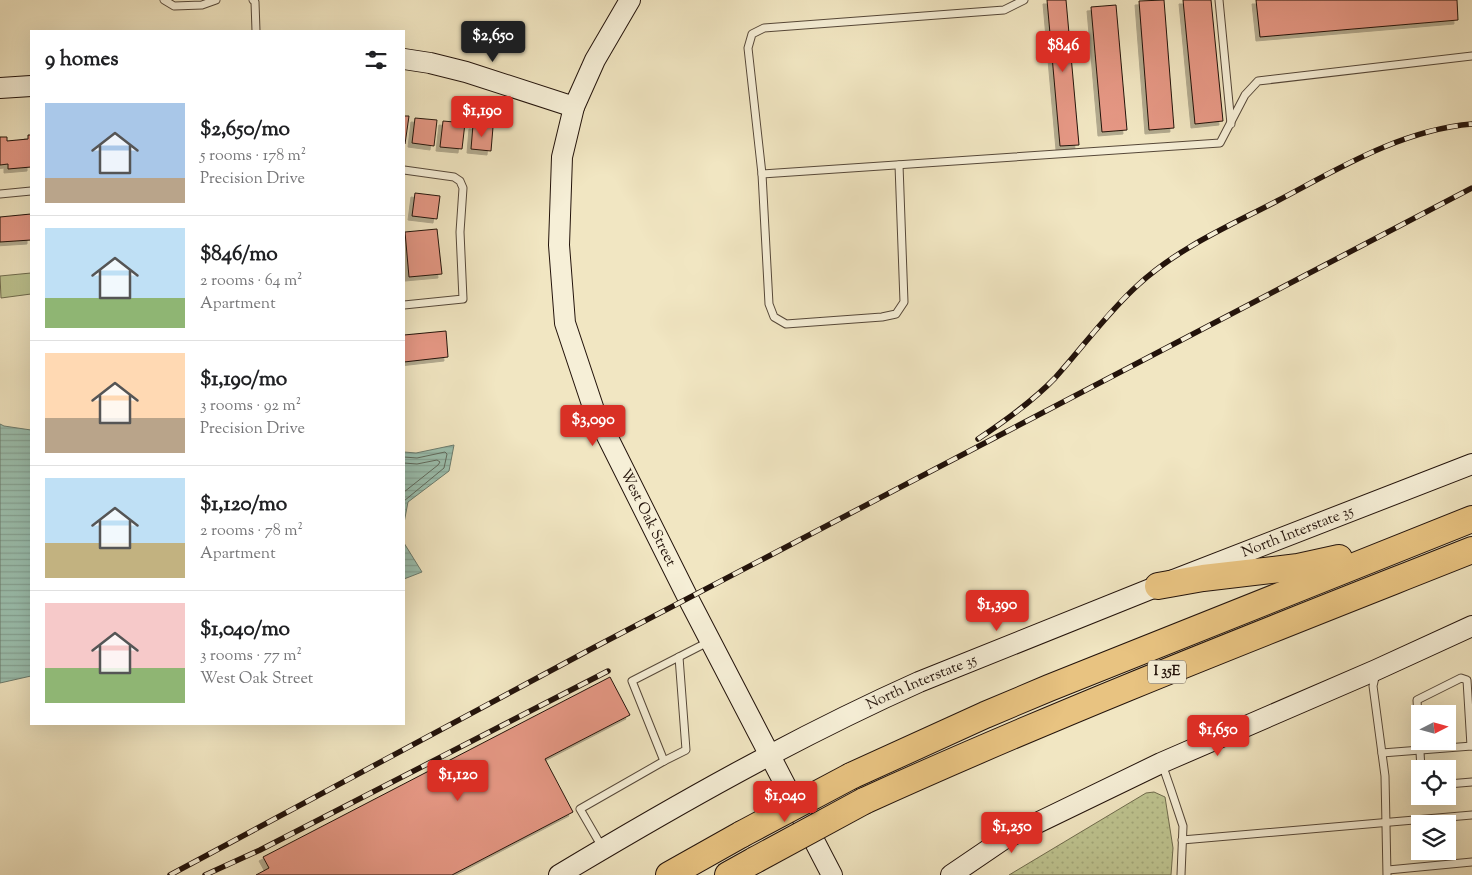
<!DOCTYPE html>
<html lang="en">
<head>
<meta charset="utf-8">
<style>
	body { margin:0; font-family:"Sorts Mill Goudy",serif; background:#f6f6f6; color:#202124; height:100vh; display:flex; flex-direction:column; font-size:19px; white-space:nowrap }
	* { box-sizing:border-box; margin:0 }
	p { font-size:16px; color:#757577 }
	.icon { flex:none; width:28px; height:28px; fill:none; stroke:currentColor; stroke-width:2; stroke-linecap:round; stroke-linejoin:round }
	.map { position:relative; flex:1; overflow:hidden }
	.drawer { position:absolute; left:30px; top:30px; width:375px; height:695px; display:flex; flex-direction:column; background:#fff; border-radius:0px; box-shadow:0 5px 20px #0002 }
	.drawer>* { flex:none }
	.needle { width:32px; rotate:84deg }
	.fabs { position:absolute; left:1411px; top:705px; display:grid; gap:10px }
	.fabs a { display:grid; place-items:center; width:45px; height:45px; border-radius:0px; background:#fff; box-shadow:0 5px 20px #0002; font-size:25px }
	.price { position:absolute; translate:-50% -42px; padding:0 11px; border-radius:5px; background:#d93025; color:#fff; font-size:16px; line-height:32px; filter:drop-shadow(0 1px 2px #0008) }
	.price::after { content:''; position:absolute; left:50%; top:30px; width:15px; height:11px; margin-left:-8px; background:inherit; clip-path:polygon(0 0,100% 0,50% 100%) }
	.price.on { background:#222; color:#fff }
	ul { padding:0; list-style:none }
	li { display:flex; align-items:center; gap:15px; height:125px; padding:0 15px }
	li+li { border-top:1px solid #e0e0e0 }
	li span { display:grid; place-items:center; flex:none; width:140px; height:100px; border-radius:0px; color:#555 }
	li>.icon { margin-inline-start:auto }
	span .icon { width:60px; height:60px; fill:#fffc; stroke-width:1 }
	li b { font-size:21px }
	h2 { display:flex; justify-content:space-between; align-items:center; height:60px; padding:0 15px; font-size:21px }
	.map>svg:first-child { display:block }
</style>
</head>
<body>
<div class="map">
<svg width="1472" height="875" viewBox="0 0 1472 875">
	<defs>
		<pattern id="grass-dots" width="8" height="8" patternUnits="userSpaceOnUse" patternTransform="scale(1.25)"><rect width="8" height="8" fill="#bec490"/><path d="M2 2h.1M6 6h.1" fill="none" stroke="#a3a87b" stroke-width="1.8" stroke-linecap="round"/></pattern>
		<pattern id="water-rules" width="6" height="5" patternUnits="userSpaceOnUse" patternTransform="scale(1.25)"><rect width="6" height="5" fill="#9bc0af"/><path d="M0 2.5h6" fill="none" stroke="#85a495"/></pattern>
		<filter id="shadow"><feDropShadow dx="-4" dy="4" stdDeviation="0" flood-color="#0004"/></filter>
	</defs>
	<rect width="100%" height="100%" fill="#f1e6c2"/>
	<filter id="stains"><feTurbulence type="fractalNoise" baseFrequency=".004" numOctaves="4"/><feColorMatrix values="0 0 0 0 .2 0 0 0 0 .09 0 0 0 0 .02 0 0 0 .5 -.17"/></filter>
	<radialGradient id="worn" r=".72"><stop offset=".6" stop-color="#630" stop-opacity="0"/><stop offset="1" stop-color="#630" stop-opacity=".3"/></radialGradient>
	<polygon fill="url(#grass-dots)" stroke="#706c4e" points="1154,792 1165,797 1173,848 1171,875 1009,875 1146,793"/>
	<polygon fill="#bec490" stroke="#706c4e" points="31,273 31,294 1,298 0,276"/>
	<g fill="url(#water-rules)" stroke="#6b7b6d">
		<polygon points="0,424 4,426 31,430 31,676 0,683"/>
		<polygon points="454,445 449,471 408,502 404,523 404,452 416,453"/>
		<polygon points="404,543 422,572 404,579"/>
	</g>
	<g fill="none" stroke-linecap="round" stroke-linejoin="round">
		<g stroke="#5f6a5d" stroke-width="1">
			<polyline points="404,457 417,458 445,452 447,454 444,468 404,501"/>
			<polyline points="404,463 417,464 437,460 440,462 438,465 404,492"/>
		</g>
	</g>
	<g fill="#e69885" stroke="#23130b" filter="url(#shadow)">
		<polygon points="1047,0 1066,0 1079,145 1060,146"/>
		<polygon points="1164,0 1174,128 1149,130 1139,1"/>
		<polygon points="1183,0 1211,0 1223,121 1195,124"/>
		<polygon points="1256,0 1457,0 1458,20 1260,37"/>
		<polygon points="1116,5 1127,130 1102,132 1091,7"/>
		<polygon points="404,116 409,116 405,144 404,144"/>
		<polygon points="415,118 437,120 434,146 412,143"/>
		<polygon points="443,121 465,123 462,149 440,147"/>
		<polygon points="473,125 493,127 491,151 471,149"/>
		<polygon points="28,135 31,135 31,167 8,169 8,164 0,165 0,137 7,137 7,141 28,139"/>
		<polygon points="415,193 440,196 437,219 412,216"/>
		<polygon points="31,214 31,240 0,242 0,217"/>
		<polygon points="437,229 442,274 409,277 405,232"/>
		<polygon points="446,331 448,357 404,362 404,335"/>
		<polygon points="610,677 630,715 545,759 573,812 452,875 256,875 269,868 263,857"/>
	</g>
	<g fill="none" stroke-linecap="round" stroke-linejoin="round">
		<g stroke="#564839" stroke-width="9">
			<g id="lane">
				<polyline points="164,0 174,6 202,5 216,0"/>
				<polyline points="253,0 255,2 256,31"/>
				<polyline points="1219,0 1231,124"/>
				<polyline points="899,165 904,302 896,314 882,317 786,324 774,317 769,304 762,174 748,48 752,34 764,28 1004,10 1024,0"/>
				<polyline points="404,170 454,177 460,181 463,188 460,232 463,299 404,305"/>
				<polyline points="762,174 1220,143 1245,95 1258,81 1472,56"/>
				<polyline points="0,194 31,191"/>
				<polyline points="1376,673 1373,686 1385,776 1387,875"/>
				<polyline points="1382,753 1472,746"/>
				<polyline points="664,761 686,750 679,657"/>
				<polyline points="1162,764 1171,790 1183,826 1181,875"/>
				<polyline points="1421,769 1417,700 1461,678 1467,680 1471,746"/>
				<polyline points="1448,784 1472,782"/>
				<polyline points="1182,840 1472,815"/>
				<polyline points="602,847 580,809 664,761 632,681 710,641"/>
				<polyline points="1388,870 1472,862"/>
			</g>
		</g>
		<g stroke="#23130b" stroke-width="22">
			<g id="secondary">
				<path id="s1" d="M630 0 595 60 574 107 562 157 559 245 565 323 594 410 688 598 832 875"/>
				<polyline points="404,59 430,63 466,72 574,107"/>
				<polyline points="0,88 31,86"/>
				<path id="s2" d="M559 875C676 805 794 738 919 682L1158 586 1472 464"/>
				<polyline points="951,875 1004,839 1161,763 1376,670 1472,626"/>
			</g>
		</g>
		<g stroke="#23130b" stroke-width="28">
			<g id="highway">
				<polyline points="1158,586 1203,578 1298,567 1339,558"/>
				<polyline points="851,776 985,715 1049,688 1472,519"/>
				<path d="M864 801C1064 710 1268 631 1472 550"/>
				<polyline points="669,875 742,834"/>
				<polyline points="728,875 755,860"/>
			</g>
		</g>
		<use href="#lane" stroke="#f6efd7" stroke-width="7"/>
		<use href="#secondary" stroke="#f6efd7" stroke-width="20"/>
		<use href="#highway" stroke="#e8c381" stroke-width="26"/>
		<g stroke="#23130b" stroke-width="5.5">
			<g id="rail">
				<path d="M978 439C1005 421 1033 401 1055 378 1083 347 1107 313 1138 285 1178 248 1229 226 1277 201 1338 169 1401 130 1472 124"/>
				<polyline points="170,875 593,648 1472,188"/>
				<polyline points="205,875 260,850 608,671"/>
			</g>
		</g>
		<use href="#rail" stroke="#f6efd7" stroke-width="4" stroke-dasharray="11" stroke-linecap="butt"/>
		<g stroke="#23130b" stroke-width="28" stroke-linecap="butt">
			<g id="highway-bridge">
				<polyline points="742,834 851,776"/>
				<polyline points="755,860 864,801"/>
			</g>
		</g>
		<use href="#highway-bridge" stroke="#e8c381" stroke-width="26"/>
	</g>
	<g text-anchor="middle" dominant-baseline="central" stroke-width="4" stroke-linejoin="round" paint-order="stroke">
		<rect fill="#f6efd7" stroke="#625548" stroke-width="1" x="1148" y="660.5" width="38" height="23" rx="4"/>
		<g font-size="14" font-weight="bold" fill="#23130b">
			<text x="1167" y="672">I 35E</text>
		</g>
		<g font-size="15" fill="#23130b" stroke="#f6efd7">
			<text stroke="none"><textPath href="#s1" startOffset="551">West Oak Street</textPath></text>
			<text stroke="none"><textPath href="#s2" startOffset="816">North Interstate 35</textPath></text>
			<text stroke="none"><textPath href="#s2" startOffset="411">North Interstate 35</textPath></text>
		</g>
	</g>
	<rect width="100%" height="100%" filter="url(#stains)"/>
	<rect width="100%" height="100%" fill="url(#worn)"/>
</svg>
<div class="fabs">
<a><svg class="needle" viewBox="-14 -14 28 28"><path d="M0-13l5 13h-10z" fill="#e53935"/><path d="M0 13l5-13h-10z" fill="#757577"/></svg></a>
<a><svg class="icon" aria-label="locate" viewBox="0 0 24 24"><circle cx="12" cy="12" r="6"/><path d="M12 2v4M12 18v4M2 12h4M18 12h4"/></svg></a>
<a><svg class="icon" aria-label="layers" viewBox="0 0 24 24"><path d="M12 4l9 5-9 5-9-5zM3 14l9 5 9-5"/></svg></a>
</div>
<b class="price on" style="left:493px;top:63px">$2,650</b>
<b class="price" style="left:1063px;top:73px">$846</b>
<b class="price" style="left:482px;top:138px">$1,190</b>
<b class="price" style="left:593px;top:447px">$3,090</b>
<b class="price" style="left:997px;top:632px">$1,390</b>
<b class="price" style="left:1218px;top:757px">$1,650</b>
<b class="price" style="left:458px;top:802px">$1,120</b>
<b class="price" style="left:785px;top:823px">$1,040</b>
<b class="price" style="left:1012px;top:854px">$1,250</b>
<section class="drawer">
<h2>9 homes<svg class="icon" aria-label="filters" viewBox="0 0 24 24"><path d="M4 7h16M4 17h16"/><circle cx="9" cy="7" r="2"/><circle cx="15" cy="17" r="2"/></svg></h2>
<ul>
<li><span style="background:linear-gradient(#a9c7e8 75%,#b9a48a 0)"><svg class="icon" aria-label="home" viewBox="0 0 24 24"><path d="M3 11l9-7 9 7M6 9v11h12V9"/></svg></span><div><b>$2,650/mo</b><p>5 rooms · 178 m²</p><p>Precision Drive</p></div></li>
<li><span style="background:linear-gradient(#bfe0f5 70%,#8fb573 0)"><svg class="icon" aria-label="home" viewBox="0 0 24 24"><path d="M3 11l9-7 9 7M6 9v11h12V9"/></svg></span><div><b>$846/mo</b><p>2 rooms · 64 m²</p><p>Apartment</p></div></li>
<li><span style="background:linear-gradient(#ffd9b3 65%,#b9a48a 0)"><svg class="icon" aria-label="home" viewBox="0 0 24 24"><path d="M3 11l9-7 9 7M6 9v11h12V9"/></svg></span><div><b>$1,190/mo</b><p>3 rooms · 92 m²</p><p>Precision Drive</p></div></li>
<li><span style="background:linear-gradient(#bfe0f5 65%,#c2b280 0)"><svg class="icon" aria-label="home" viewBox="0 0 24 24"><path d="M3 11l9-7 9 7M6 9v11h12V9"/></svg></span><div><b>$1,120/mo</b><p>2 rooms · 78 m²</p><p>Apartment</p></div></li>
<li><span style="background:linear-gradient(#f6c9c9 65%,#8fb573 0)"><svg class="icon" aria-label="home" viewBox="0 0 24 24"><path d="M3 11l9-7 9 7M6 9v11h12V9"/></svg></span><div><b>$1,040/mo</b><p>3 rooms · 77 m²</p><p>West Oak Street</p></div></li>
</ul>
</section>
</div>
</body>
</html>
